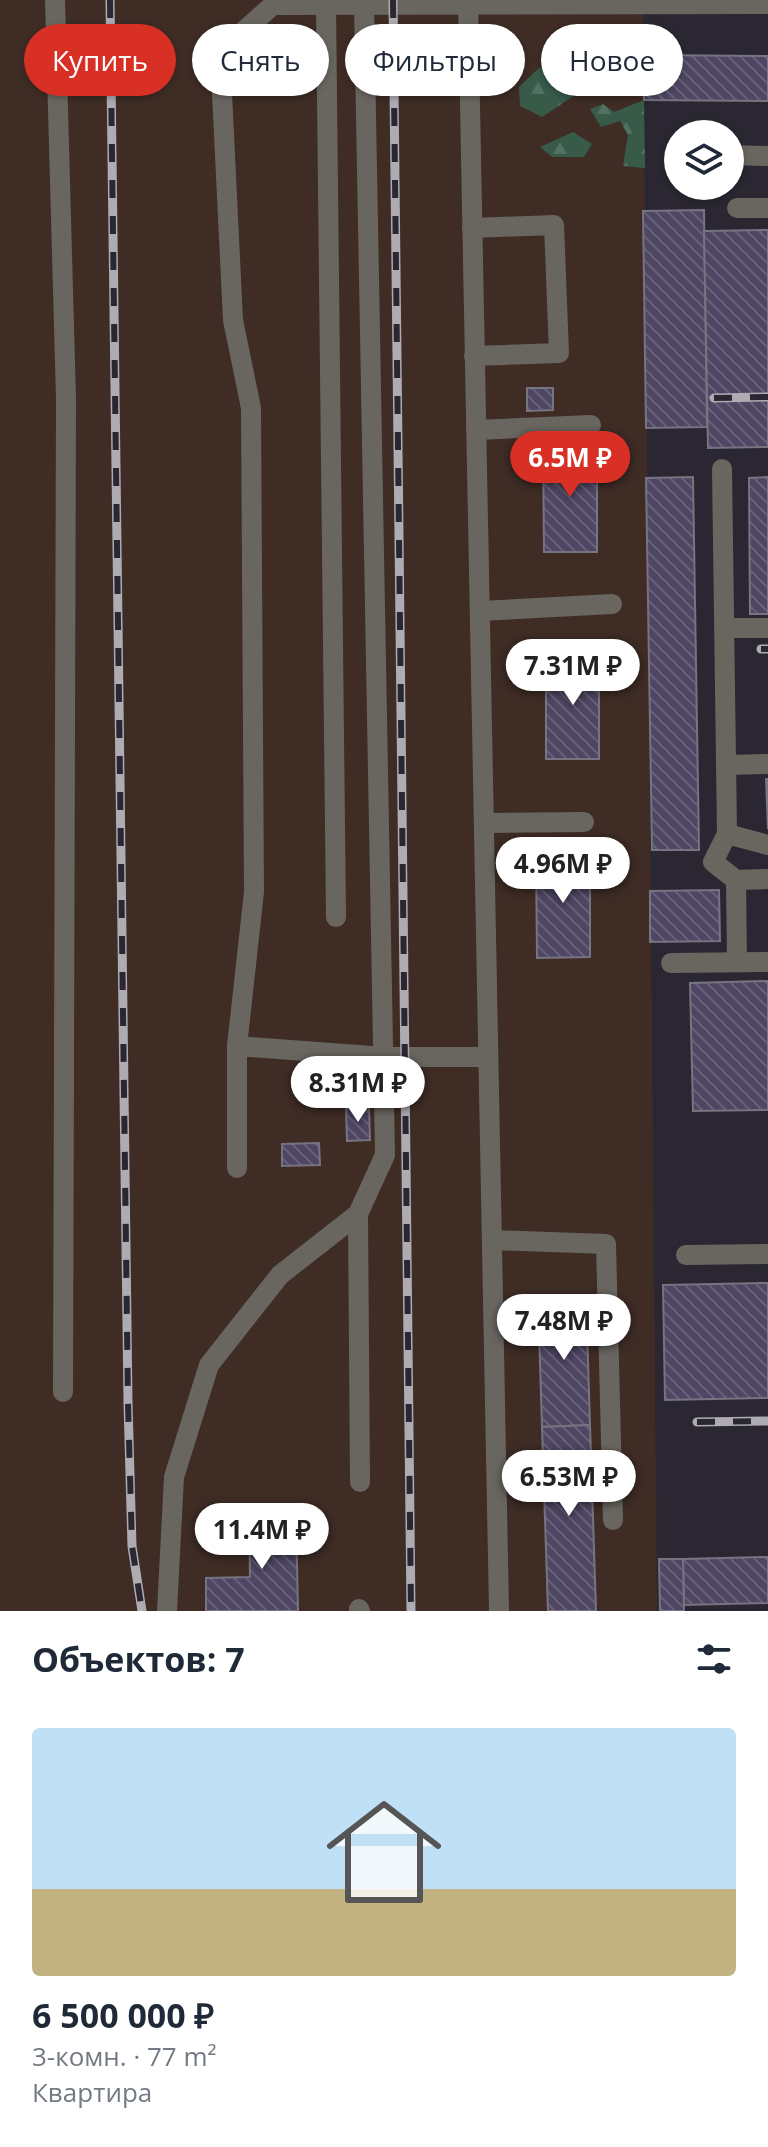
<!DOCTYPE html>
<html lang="ru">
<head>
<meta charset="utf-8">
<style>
	body { margin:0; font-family:"Open Sans",sans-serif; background:#f6f6f7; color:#1f2937; height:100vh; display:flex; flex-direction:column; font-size:30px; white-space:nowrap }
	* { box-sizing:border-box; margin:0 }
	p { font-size:26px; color:#747a83 }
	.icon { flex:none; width:44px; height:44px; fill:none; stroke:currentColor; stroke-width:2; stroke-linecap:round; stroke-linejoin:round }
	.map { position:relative; height:1611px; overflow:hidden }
	.drawer { display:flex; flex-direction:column; background:#fff; flex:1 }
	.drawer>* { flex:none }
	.top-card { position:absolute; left:24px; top:24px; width:720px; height:72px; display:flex; gap:16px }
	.fabs { position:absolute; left:664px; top:120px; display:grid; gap:16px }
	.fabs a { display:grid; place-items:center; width:80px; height:80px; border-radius:50%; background:#fff; box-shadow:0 2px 6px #0004; font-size:40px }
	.price { position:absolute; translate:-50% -68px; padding:0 18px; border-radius:28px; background:#fff; color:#222; font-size:26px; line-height:52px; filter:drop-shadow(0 2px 4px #0008) }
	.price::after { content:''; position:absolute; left:50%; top:48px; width:24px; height:18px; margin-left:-12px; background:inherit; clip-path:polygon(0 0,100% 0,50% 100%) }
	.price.selected { background:#d93025; color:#fff }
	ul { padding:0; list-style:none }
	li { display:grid; align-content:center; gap:16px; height:424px; padding:0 32px }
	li+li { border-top:2px solid #e0e1e3 }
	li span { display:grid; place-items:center; height:248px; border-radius:8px; color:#555 }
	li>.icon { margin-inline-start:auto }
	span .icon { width:144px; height:144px; fill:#fffc; stroke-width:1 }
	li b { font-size:34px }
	h2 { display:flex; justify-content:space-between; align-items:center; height:96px; padding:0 32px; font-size:34px }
	.tag { padding:0 28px; border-radius:36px; background:#fff; box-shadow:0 2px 6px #0004; font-size:28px; line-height:72px }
	.tag.selected { background:#d93025; color:#fff }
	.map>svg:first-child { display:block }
</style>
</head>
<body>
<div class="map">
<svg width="768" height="1611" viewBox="0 0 768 1611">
	<defs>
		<pattern id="forest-firs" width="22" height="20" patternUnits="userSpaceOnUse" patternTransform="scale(2)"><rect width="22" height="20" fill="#375a49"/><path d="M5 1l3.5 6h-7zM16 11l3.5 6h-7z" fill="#537163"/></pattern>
		<pattern id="building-back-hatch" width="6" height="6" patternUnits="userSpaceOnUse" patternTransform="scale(2)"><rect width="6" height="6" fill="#4f4663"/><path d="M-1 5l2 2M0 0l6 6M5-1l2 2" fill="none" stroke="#676079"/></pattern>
	</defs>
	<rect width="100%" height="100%" fill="#2a2732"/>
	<polygon fill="#3e2c25" points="0,0 643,0 657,1611 0,1611"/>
	<g fill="url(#forest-firs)">
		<polygon points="539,68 584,71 596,81 542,117 520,106 519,87"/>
		<polygon points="644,100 645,168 623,166 628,135 620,121 601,127 590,109 603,104 614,112"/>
		<polygon points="573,132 592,144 584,157 552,157 540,147"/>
	</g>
	<g fill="url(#building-back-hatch)" stroke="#777380" stroke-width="2">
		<polygon points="645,55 768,56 768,101 644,100"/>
		<polygon points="704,210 707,427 646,428 643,211"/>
		<polygon points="768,230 768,447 708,448 704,231"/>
		<polygon points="527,388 553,388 553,410 527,411"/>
		<polygon points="543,447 597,447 597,552 544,552"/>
		<polygon points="693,477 699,850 652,850 646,478"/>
		<polygon points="768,477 768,614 750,614 749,478"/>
		<polygon points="599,654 599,759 546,759 546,655"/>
		<polygon points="766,779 768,779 768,829"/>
		<polygon points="536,853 590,853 590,957 537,958"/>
		<polygon points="719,890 720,941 650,942 650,891"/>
		<polygon points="768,981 768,1110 693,1111 690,983"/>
		<polygon points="369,1107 370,1140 347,1141 346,1108"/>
		<polygon points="319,1143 320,1165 282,1166 282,1144"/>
		<polygon points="768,1283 768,1398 665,1400 663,1285"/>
		<polygon points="586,1297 590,1425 542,1427 538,1298"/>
		<polygon points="590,1425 596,1611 548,1611 542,1427"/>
		<polygon points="296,1514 298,1611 206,1611 206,1578 250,1577 249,1515"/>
		<polygon points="768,1557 768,1603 684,1605 683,1559"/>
		<polygon points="659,1559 683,1559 684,1611 660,1611"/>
	</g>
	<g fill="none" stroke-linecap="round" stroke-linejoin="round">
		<g stroke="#696660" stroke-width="20">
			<polyline points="55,0 66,399 63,1392"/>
			<polyline points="468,0 499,1611"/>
			<polyline points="273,5 768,4"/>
			<polyline points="326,5 336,917"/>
			<polyline points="730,155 768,156"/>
			<polyline points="737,208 768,208"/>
			<polyline points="472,228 554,225 559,353 474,356"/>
			<polyline points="476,430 591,425"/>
			<polyline points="722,469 727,834 713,862 736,880 737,962"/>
			<polyline points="480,611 612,604"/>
			<polyline points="725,628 768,628"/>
			<polyline points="727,765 768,764"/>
			<polyline points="484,823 584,822"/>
			<polyline points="727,834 768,845"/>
			<polyline points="736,880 768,879"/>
			<polyline points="671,963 768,962"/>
			<polyline points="237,1046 385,1057 488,1057"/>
			<polyline points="237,1168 237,1046 254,892 251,408 233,320 220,52 273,5 273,0"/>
			<polyline points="358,1214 360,1482"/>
			<polyline points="492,1240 606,1244 613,1520"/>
			<polyline points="686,1255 768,1254"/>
			<polyline points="359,1609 360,1611"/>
			<polyline points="167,1611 174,1477 209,1365 280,1275 358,1214 385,1155 364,5"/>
		</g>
		<g stroke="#aeabb3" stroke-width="9">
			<g id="rail">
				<polyline points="110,0 128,1403 132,1546 142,1611"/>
				<polyline points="393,0 411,1611"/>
				<polyline points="714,398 768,397"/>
				<polyline points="761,649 768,649"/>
				<polyline points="697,1422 768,1421"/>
			</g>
		</g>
		<use href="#rail" stroke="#2a2732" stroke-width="6" stroke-dasharray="18" stroke-linecap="butt"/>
	</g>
</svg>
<div class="fabs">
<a><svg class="icon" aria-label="layers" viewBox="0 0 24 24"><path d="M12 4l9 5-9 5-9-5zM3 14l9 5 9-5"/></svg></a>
</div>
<b class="price selected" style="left:570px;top:499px">6.5M ₽</b>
<b class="price" style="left:573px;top:707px">7.31M ₽</b>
<b class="price" style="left:563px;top:905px">4.96M ₽</b>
<b class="price" style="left:358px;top:1124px">8.31M ₽</b>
<b class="price" style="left:564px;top:1362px">7.48M ₽</b>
<b class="price" style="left:569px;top:1518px">6.53M ₽</b>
<b class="price" style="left:262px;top:1571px">11.4M ₽</b>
<div class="top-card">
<a class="tag selected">Купить</a>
<a class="tag">Снять</a>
<a class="tag">Фильтры</a>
<a class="tag">Новое</a>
</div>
</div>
<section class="drawer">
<h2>Объектов: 7<svg class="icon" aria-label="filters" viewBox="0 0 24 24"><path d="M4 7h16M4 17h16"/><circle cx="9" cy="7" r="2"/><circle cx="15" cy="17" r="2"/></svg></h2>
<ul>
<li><span style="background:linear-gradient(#bfe0f5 65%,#c2b280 0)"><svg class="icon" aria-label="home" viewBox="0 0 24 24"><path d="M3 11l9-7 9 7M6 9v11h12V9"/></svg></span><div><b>6 500 000 ₽</b><p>3-комн. · 77 m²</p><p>Квартира</p></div></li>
</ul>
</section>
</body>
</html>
